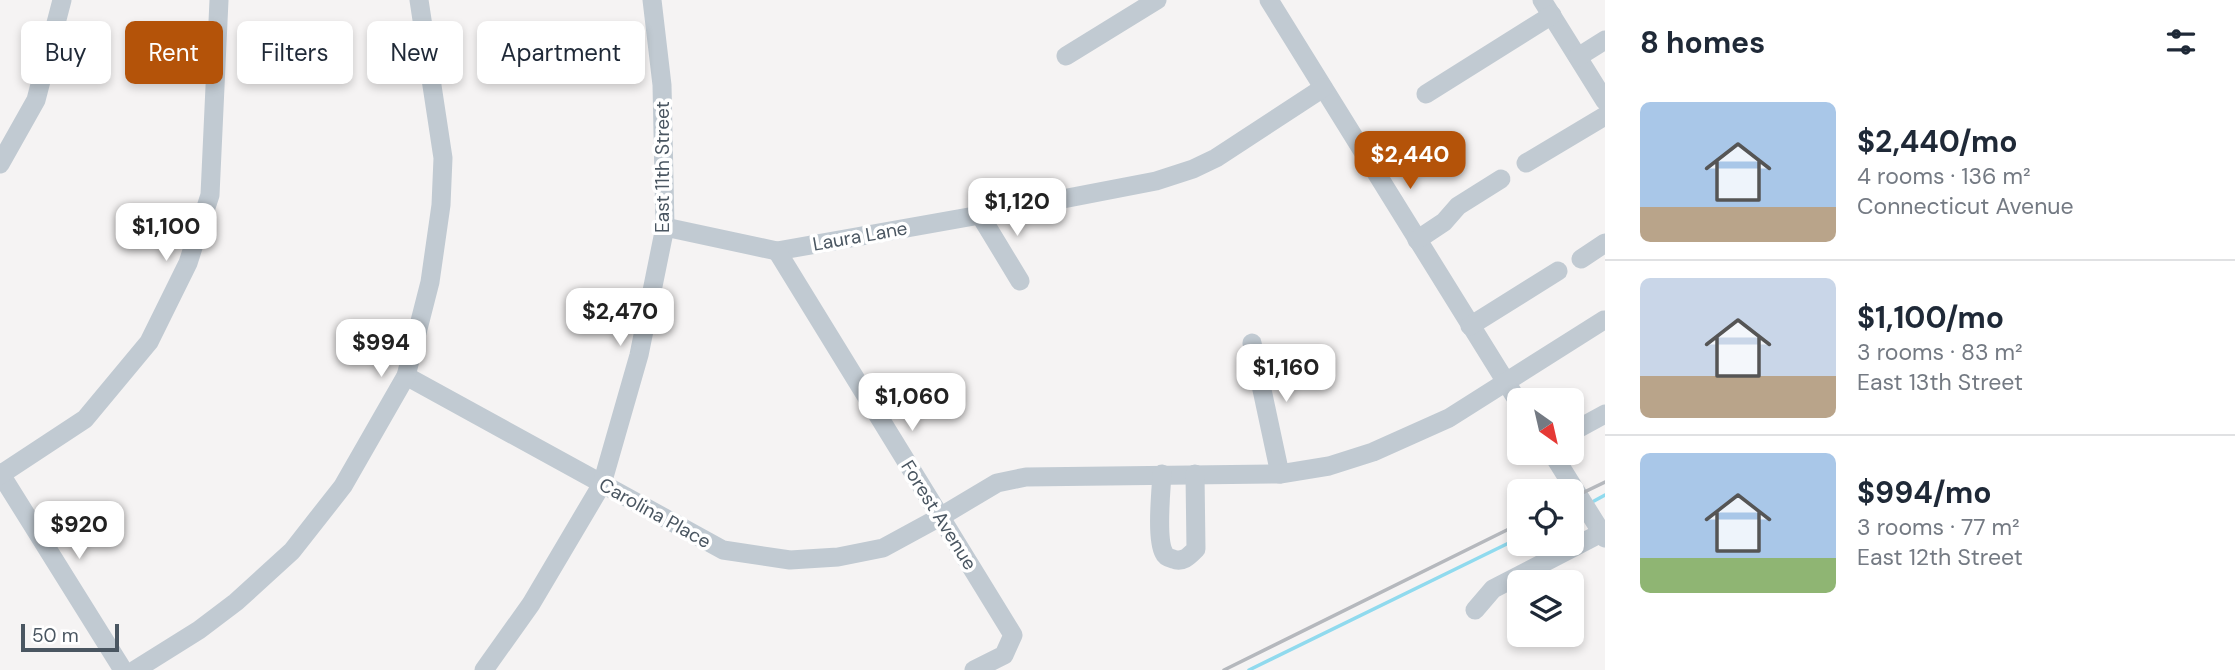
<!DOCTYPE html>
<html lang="en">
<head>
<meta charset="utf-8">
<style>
	body { margin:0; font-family:"DM Sans",sans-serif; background:#f2f2f3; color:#1f2937; height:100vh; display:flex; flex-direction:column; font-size:26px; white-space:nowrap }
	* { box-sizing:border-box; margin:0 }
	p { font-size:23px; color:#747a83 }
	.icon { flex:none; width:38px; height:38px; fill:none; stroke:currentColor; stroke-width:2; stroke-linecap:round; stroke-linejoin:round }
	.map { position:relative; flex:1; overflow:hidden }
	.sheet { display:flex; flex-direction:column; background:#fff; width:630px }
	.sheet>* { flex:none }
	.top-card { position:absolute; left:21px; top:21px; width:665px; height:63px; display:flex; gap:14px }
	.needle { width:46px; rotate:146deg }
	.tools { position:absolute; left:1507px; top:388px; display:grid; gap:14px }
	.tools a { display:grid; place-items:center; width:77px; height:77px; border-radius:10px; background:#fff; box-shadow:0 4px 10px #0003; font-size:35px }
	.scale { position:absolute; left:21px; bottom:18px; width:98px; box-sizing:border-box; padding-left:7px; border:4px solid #4a5661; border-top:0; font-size:19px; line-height:24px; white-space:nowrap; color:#4a5661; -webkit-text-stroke:5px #fff; paint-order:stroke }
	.price { position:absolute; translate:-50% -60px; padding:0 16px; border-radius:14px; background:#fff; color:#222; font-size:23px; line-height:46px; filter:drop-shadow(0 2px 4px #0008) }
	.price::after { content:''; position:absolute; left:50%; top:42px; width:21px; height:16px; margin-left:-10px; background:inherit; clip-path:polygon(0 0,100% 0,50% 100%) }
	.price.active { background:#b45309; color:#fff }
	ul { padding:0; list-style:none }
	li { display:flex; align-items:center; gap:21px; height:175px; padding:0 35px }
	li+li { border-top:2px solid #e0e1e3 }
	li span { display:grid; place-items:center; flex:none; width:196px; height:140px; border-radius:10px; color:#555 }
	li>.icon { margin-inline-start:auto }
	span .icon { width:84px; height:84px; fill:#fffc; stroke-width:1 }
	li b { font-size:30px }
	h2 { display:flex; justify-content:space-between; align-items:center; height:84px; padding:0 35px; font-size:30px }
	.tag { padding:0 24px; border-radius:10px; background:#fff; box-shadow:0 4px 10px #0003; font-size:24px; line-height:63px }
	.tag.active { background:#b45309; color:#fff }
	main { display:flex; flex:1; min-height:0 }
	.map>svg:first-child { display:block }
</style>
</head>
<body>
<main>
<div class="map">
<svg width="1605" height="670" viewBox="0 0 1605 670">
	<rect width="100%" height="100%" fill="#f5f3f3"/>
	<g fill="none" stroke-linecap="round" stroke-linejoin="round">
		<g stroke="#90daee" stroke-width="3.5">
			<polyline points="1594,501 1605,495"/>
			<polyline points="1572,512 1575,511"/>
			<polyline points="1249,670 1519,538"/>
		</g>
		<g stroke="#c1cad2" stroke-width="19">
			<polyline points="1269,0 1519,403"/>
			<polyline points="1542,0 1605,101"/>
			<polyline points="1066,56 1157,0"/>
			<polyline points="1578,57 1605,40"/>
			<polyline points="1426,94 1552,15"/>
			<polyline points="1526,163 1605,116"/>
			<polyline points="0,164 36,100 62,0"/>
			<polyline points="980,215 1020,281"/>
			<polyline points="665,227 777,251 980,215 1156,181 1193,169 1216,158 1323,88"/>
			<polyline points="1417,240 1444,222 1458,206 1501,179"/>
			<polyline points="777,251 1013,635 1004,655 974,670"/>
			<polyline points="1581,259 1605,243"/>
			<polyline points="1470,326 1558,271"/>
			<polyline points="1252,343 1280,474"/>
			<polyline points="406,376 723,550 790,560 838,557 883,548 940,517 997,483 1026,477 1280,474 1329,466 1373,452 1449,418 1604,320"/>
			<polyline points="1572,432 1605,414"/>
			<polyline points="1552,453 1605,538"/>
			<polyline points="0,473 123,670"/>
			<path d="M1162 474C1161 491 1156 539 1164 553 1165 556 1169 558 1173 559 1183 563 1189 556 1196 549L1195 474"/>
			<polyline points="0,475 85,419 149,342 188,263 210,195 219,0"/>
			<polyline points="1475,610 1493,589 1605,531"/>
			<polyline points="135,670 199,630 236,602 292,551 343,486 406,376 430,282 441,205 443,158 419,0"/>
			<polyline points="484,670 531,604 602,484 639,355 665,227 662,85 652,0"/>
		</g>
		<g stroke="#b5b8bd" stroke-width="3.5">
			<polyline points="1572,498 1605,482"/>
			<polyline points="1224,670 1519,524"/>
		</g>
	</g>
	<g text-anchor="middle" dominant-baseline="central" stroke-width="7" stroke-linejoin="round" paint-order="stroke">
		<g font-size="19" fill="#4a5661" stroke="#fff">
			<text transform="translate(662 167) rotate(-90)">East 11th Street</text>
			<text transform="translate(860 236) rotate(-10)">Laura Lane</text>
			<text transform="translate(655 513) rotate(29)">Carolina Place</text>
			<text transform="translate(939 515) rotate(58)">Forest Avenue</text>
		</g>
	</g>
</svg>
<div class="tools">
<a><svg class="needle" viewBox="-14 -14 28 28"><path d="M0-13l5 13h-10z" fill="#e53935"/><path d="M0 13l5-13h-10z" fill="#747a83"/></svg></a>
<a><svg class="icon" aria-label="locate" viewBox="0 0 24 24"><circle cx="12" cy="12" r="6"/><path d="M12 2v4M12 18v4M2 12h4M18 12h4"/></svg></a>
<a><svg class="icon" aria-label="layers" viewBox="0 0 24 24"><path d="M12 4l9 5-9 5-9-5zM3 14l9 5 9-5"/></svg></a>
</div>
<div class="scale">50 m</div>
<b class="price active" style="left:1410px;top:191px">$2,440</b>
<b class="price" style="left:1017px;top:238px">$1,120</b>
<b class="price" style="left:166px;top:263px">$1,100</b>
<b class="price" style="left:620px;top:348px">$2,470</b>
<b class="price" style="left:381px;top:379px">$994</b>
<b class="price" style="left:1286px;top:404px">$1,160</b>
<b class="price" style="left:912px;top:433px">$1,060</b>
<b class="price" style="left:79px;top:561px">$920</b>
<div class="top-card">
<a class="tag">Buy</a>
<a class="tag active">Rent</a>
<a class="tag">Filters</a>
<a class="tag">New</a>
<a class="tag">Apartment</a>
</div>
</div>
<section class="sheet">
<h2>8 homes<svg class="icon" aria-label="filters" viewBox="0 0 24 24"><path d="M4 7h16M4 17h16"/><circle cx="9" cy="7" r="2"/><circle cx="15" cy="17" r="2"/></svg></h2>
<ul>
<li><span style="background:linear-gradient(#a9c7e8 75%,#b9a48a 0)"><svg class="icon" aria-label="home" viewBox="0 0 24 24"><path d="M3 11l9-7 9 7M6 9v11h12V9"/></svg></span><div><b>$2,440/mo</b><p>4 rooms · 136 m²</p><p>Connecticut Avenue</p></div></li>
<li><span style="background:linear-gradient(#c9d6e8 70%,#b9a48a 0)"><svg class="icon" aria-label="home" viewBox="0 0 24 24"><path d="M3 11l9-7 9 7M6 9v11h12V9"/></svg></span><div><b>$1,100/mo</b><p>3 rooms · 83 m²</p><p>East 13th Street</p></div></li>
<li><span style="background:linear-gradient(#a9c7e8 75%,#8fb573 0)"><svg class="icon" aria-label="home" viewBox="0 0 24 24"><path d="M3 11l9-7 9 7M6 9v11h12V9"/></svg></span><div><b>$994/mo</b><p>3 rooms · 77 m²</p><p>East 12th Street</p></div></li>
</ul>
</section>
</main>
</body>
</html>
